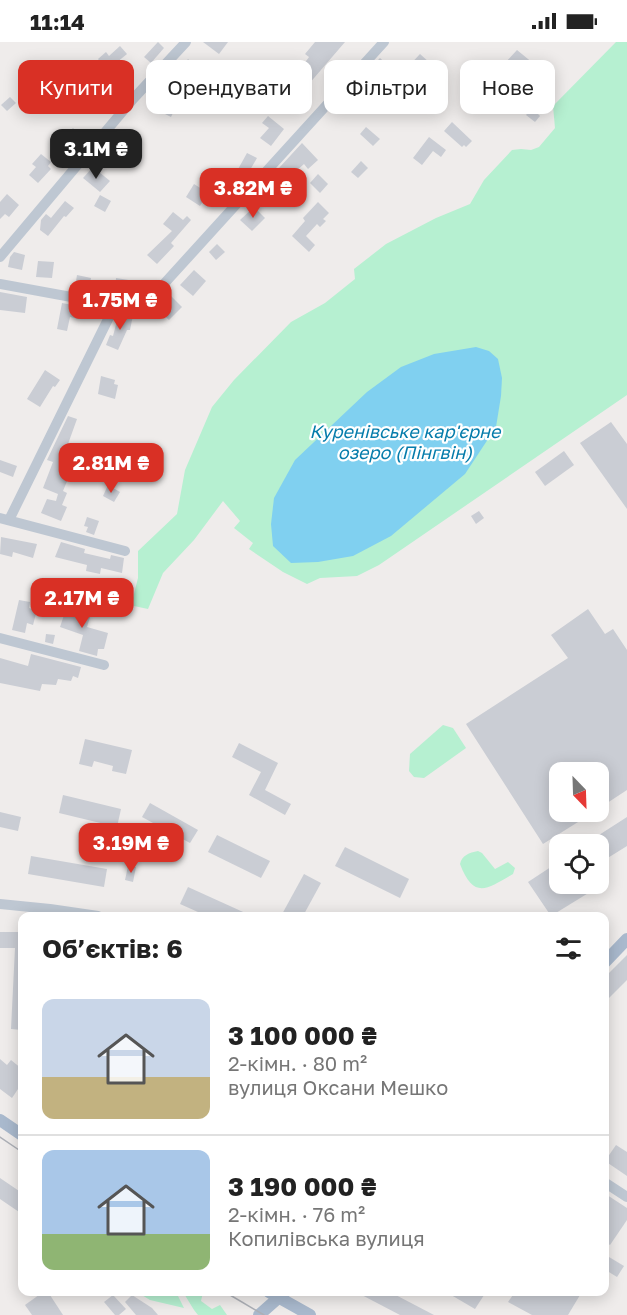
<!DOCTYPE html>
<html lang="uk">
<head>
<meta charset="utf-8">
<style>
	body { margin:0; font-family:"Golos Text",sans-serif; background:#f2f2f2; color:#222; height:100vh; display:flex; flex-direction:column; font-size:22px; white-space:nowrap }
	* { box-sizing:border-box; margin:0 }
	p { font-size:20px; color:#767676 }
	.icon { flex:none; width:33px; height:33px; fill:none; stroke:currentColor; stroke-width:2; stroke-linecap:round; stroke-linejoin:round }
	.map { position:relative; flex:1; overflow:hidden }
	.details { position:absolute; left:18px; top:870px; width:591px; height:384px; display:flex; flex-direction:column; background:#fff; border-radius:12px; box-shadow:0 3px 15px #0003 }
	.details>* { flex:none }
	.guide { position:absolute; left:18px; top:18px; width:591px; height:54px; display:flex; gap:12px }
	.needle { width:39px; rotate:157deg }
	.fabs { position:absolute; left:549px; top:720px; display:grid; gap:12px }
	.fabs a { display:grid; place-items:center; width:60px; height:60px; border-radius:12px; background:#fff; box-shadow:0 3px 15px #0003; font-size:30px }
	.price { position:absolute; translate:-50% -51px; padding:0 14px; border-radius:12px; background:#d93025; color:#fff; font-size:20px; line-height:39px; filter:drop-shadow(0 2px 3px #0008) }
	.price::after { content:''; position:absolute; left:50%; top:36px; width:18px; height:14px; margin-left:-9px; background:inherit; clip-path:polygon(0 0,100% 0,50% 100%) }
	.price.on { background:#222; color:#fff }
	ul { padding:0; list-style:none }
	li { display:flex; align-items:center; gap:18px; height:150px; padding:0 24px }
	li+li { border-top:2px solid #e0e0e0 }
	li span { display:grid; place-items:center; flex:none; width:168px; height:120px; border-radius:12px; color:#555 }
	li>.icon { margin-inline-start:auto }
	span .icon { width:72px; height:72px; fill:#fffc; stroke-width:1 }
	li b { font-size:26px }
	h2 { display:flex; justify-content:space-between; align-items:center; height:72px; padding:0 24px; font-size:26px }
	.tag { padding:0 21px; border-radius:12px; background:#fff; box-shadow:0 3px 15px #0003; font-size:21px; line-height:54px }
	.tag.on { background:#d93025; color:#fff }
	.status { display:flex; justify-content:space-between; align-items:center; height:42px; padding:0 30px; background:#fff; direction:ltr }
	.status svg { height:16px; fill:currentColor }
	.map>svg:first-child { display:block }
</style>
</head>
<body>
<div class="status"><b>11:14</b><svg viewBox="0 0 49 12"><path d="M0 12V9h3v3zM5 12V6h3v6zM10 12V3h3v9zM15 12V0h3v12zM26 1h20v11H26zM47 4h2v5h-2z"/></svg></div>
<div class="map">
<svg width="627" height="1273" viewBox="0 0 627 1273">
	<rect width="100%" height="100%" fill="#efeceb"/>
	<g fill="#b6f0d1">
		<polygon points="616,0 627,0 627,353 379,523 357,534 320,536 307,542 283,530 249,507 253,501 234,486 240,479 223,459 194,498 163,531 148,567 134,564 133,556 138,536 138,509 177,472 185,428 212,365 234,338 291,280 325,261 355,237 354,227 386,202 436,176 470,162 484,138 512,108 521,107 531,108 539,105 555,86 553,64"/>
		<polygon points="443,683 453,686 466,706 424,736 414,735 409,729 410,712"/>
		<path d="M478 809 482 811 495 827 508 820 515 826 513 832C488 846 474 859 460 822 462 813 469 811 478 809Z"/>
		<polygon points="137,1250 176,1250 184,1266 150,1258"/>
		<polygon points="183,1250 203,1250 201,1259 212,1267 220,1263 227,1273 198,1273 194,1268"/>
	</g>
	<polygon fill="#80d0f0" points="476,305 489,309 498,317 502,336 501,354 496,385 465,432 391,494 353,514 318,520 291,521 273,504 271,482 274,456 295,418 367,350 401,325 434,312"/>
	<g fill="#cacdd4">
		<polygon points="158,0 164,6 151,21 144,15"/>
		<polygon points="203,0 228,0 219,12"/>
		<polygon points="315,0 345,0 302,50 309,56 296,71 281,59 302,33 298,30 309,15 305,12"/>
		<polygon points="120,4 127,12 116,21 120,26 103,40 114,50 103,61 87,46 105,26 98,17 106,10 109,14"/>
		<polygon points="517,8 539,26 519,48 521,50 510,63 495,50 513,29 505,21"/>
		<polygon points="420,12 430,21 416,36 406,27"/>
		<polygon points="380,16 398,33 391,41 373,23"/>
		<polygon points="188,17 196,24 187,36 179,29"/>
		<polygon points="172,26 181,35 159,56 151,49"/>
		<polygon points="10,55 16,61 7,69 1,63"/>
		<polygon points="163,59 176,65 171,75 159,69"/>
		<polygon points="532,66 540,74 535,80 526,73"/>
		<polygon points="268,74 284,87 271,104 260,96 269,86 262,81"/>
		<polygon points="452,80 472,99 466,105 464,103 462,105 444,89"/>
		<polygon points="366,85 380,97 373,104 360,92"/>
		<polygon points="73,86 81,94 71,105 62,97"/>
		<polygon points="429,95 446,108 441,115 433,109 422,123 413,116"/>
		<polygon points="302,101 318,118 308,127 304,122 286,138 290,142 280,151 268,138"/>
		<polygon points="104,104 127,120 123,126 99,109"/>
		<polygon points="247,111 257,116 250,128 248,127 231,145 225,140 236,128 237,129"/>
		<polygon points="41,112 51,120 48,124 51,127 38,141 29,133 36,125 32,122"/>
		<polygon points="361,119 368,126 358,136 351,130"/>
		<polygon points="93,125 110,139 100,150 83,136"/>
		<polygon points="318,132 328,142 320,151 310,141"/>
		<polygon points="194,142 208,151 200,164 186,155"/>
		<polygon points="7,152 19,163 9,175 5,172 0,177 0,160"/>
		<polygon points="100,153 111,159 105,170 94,164"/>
		<polygon points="65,159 74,166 66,175 64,174 48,194 40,188 41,178 46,172 51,176"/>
		<polygon points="318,160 329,171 323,177 326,179 320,185 317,182 306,194 315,203 309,210 292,194 305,179 303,176"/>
		<polygon points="254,165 265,176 252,189 240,178"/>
		<polygon points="173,170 183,178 187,174 191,178 171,201 174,204 157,222 147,213 172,189 163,182"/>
		<polygon points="217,202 225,210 216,218 209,210"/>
		<polygon points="14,210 25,213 22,228 8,225 10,215"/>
		<polygon points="38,219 54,220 52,236 36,235"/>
		<polygon points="194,228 206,239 193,254 180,243"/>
		<polygon points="77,233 91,236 89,247 75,245"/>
		<polygon points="116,236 135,239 133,252 115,250"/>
		<polygon points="0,250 27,255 25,271 0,268"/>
		<polygon points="170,253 182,265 169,278 157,267"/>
		<polygon points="62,261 88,266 86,275 80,273 79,277 70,275 67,289 57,287"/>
		<polygon points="119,271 133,273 130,288 127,288 118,308 106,303 110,293 113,294"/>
		<polygon points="45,328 60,338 55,345 53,344 40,365 27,357"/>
		<polygon points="101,334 115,338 114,342 118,343 115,357 98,352"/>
		<polygon points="68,374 77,377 63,416 66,418 62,429 70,432 63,449 67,451 62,463 67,465 61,479 41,471 47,457 56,459 58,452 43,446 53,420 47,418"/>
		<polygon points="611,380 627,402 627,467 580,401"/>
		<polygon points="564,409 574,423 545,444 535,430"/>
		<polygon points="0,418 17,424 13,435 0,430"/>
		<polygon points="108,443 120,450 114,460 103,454"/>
		<polygon points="479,469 484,476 476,482 471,474"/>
		<polygon points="87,475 99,479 94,493 86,490 88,485 84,484"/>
		<polygon points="1,495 37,502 33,516 13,510 12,515 0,512"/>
		<polygon points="61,500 85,507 84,511 110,517 111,513 124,516 122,531 101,526 100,532 86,529 87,523 55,515"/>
		<polygon points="19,558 30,560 29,566 37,568 33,583 27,581 25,591 12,588"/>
		<polygon points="59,560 91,572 87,585 108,591 104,607 98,607 97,614 79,609 83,593 60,585 64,573 55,570"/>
		<polygon points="588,567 605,592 613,587 627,608 627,748 598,767 598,730 560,730 560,770 594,770 543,802 466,682 568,616 551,593"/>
		<polygon points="46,592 55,593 53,602 45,600"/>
		<polygon points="31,612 81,625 78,636 73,634 71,639 58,637 56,643 42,642 40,649 0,641 0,616 28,624"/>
		<polygon points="85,697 132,708 126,732 112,729 113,724 94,719 92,725 79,722"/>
		<polygon points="239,701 278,721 265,748 291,762 285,773 249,753 261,730 232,715"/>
		<polygon points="63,753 121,767 117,785 59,771"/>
		<polygon points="150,761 198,788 190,801 142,775"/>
		<polygon points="0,770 21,775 18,789 0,785"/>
		<polygon points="627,775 627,804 598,822 598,802 585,802"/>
		<polygon points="217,793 270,819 261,836 208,810"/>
		<polygon points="345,805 409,837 400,856 335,824"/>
		<polygon points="31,814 107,827 104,845 28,832"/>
		<polygon points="560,819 560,842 603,842 551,874 528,840"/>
		<polygon points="128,824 136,825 133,840 125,838"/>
		<polygon points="304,832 321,841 303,874 281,874"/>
		<polygon points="188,845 252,874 207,874 180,862"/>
		<polygon points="0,890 22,890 22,988 11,987 15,906 0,906"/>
		<polygon points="627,913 627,938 604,961 604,936"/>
		<polygon points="0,1017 7,1023 11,1018 22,1027 22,1041 12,1056 0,1047"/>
		<polygon points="616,1103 627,1110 627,1134 605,1119"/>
		<polygon points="0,1136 22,1151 22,1172 0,1157"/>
		<polygon points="604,1151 627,1166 627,1178 610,1203 604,1199"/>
		<polygon points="604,1212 624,1224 617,1235 604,1227"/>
		<polygon points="43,1250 48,1250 63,1273 32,1273 25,1263"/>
		<polygon points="356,1250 390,1250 434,1273 400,1273"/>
		<polygon points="446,1250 486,1250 475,1267"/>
		<polygon points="515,1250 575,1250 580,1253 568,1273 532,1273 508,1260"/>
		<polygon points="113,1253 126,1267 119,1273 115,1273 104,1260"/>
		<polygon points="132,1253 152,1266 158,1273 136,1273 125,1260"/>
	</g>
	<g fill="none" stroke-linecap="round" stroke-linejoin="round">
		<g stroke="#bec7d2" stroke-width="10">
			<polyline points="0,215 133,57 186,0"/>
			<polyline points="0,242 115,263 142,266 384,0"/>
			<polyline points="0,476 125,509"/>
			<polyline points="9,478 115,263"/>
			<polyline points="0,596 104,623"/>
			<polyline points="0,862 50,867 98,874"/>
			<polyline points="604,1140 627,1155"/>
		</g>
		<g stroke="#a9b9cd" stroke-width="12">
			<polyline points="604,921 627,897"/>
			<polyline points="0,1078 22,1093"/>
			<polyline points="269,1250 310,1273"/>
			<polyline points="259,1273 285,1250"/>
		</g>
		<g stroke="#adb0b7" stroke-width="1.5">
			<polyline points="0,1095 22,1110"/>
			<polyline points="225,1250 264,1273"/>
		</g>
	</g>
	<g text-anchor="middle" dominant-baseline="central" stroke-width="4.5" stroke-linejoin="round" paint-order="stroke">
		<g font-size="18" font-style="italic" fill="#057cab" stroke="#fff">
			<text x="405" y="389">Куренівське кар'єрне<tspan x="405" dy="21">озеро (Пінгвін)</tspan></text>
		</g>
	</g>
</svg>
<div class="fabs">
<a><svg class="needle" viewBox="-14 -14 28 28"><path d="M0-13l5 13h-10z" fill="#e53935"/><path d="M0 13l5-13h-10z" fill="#767676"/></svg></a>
<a><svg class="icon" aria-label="locate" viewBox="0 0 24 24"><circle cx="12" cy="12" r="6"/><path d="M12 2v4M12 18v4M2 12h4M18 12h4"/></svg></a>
</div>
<b class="price on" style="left:96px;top:138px">3.1M ₴</b>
<b class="price" style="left:253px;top:177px">3.82M ₴</b>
<b class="price" style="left:120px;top:289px">1.75M ₴</b>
<b class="price" style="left:111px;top:452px">2.81M ₴</b>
<b class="price" style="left:82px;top:587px">2.17M ₴</b>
<b class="price" style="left:131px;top:832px">3.19M ₴</b>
<div class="guide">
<a class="tag on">Купити</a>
<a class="tag">Орендувати</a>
<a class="tag">Фільтри</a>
<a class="tag">Нове</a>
</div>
<section class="details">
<h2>Об’єктів: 6<svg class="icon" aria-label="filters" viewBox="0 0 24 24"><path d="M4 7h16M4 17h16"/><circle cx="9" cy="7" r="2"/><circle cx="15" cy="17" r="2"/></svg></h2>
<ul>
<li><span style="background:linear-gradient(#c9d6e8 65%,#c2b280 0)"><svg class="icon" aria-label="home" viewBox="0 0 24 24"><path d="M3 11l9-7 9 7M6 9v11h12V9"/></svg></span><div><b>3 100 000 ₴</b><p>2-кімн. · 80 m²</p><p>вулиця Оксани Мешко</p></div></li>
<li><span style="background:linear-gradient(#a9c7e8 70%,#8fb573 0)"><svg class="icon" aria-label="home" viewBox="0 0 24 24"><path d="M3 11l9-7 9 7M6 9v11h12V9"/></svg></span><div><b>3 190 000 ₴</b><p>2-кімн. · 76 m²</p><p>Копилівська вулиця</p></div></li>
</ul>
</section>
</div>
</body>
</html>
